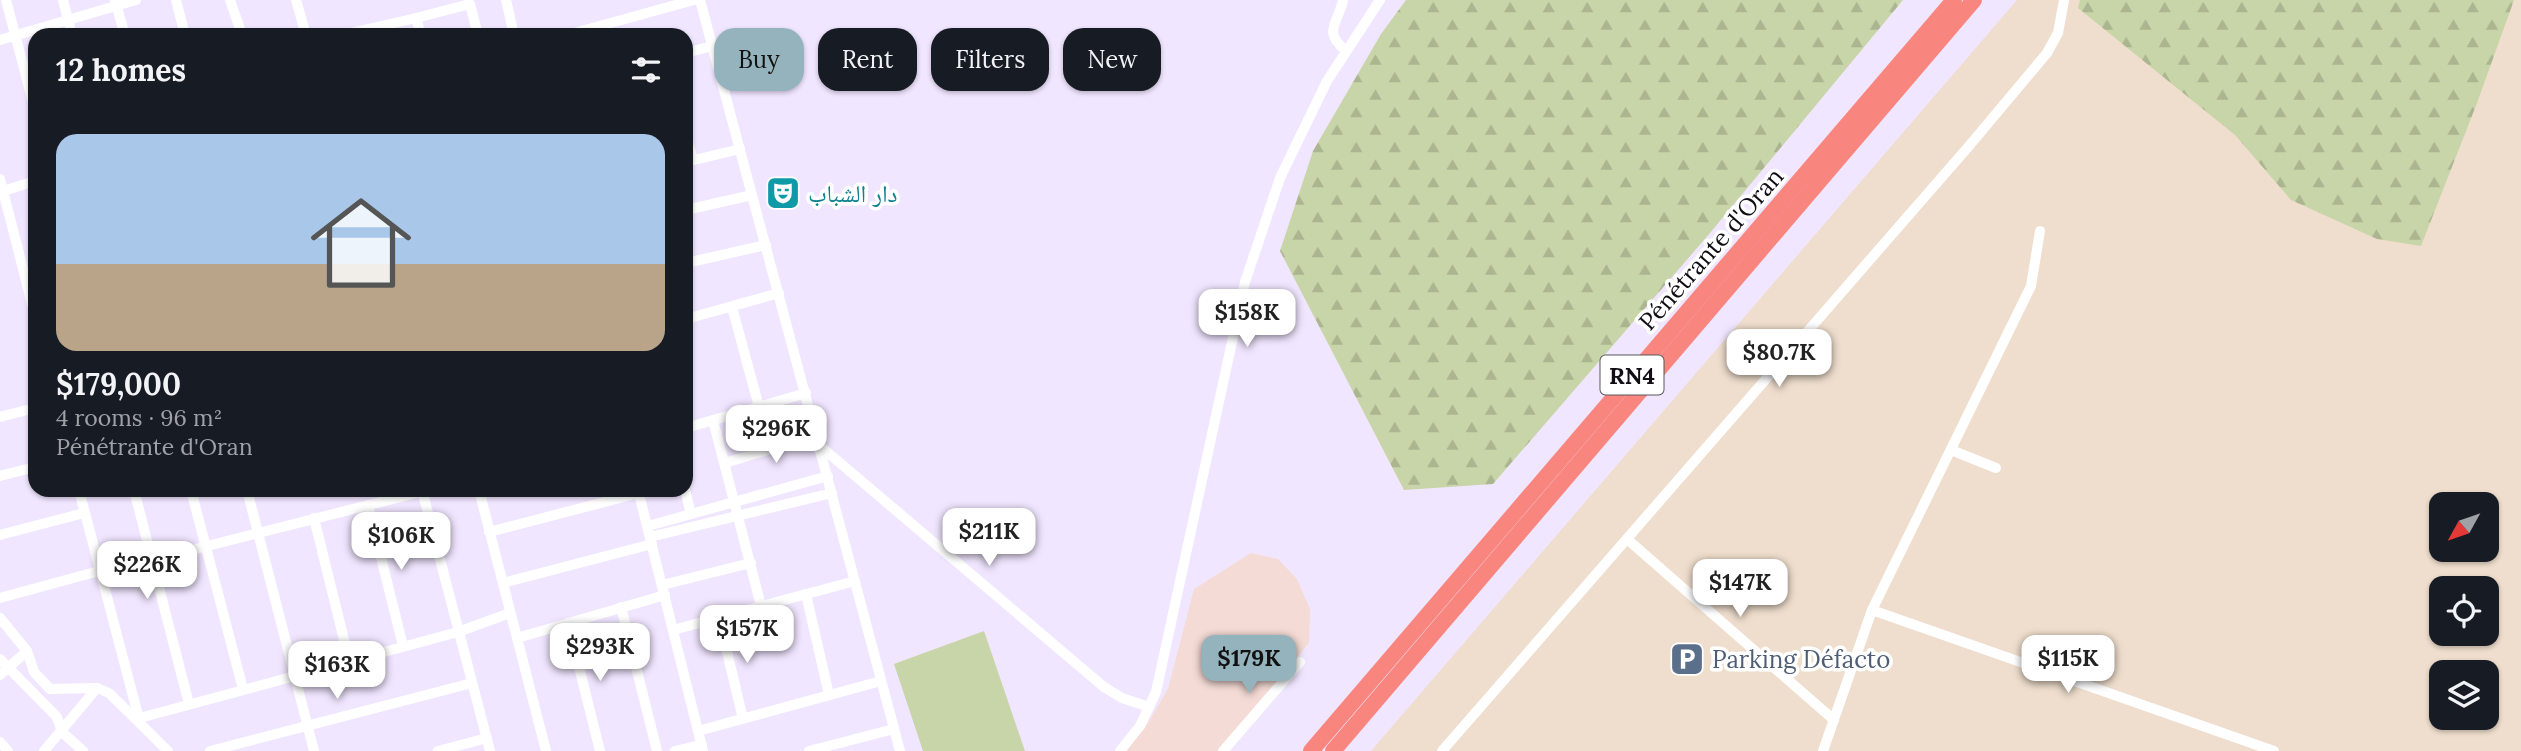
<!DOCTYPE html>
<html lang="en">
<head>
<meta charset="utf-8">
<style>
	body { margin:0; font-family:Lora,"Noto Naskh Arabic",serif; background:#242831; color:#f1f3f6; height:100vh; display:flex; flex-direction:column; font-size:26px; white-space:nowrap }
	* { box-sizing:border-box; margin:0 }
	p { font-size:23px; color:#9ea1a6 }
	.icon { flex:none; width:38px; height:38px; fill:none; stroke:currentColor; stroke-width:2; stroke-linecap:round; stroke-linejoin:round }
	.map { position:relative; flex:1; overflow:hidden }
	.sheet { position:absolute; left:28px; top:28px; width:665px; height:469px; display:flex; flex-direction:column; background:#171b24; border-radius:21px; box-shadow:0 2px 5px #0004 }
	.sheet>* { flex:none }
	.hud { position:absolute; left:714px; top:28px; width:665px; height:63px; display:flex; gap:14px }
	.needle { width:46px; rotate:230deg }
	.controls { position:absolute; left:2429px; top:492px; display:grid; gap:14px }
	.controls a { display:grid; place-items:center; width:70px; height:70px; border-radius:14px; background:#171b24; box-shadow:0 2px 5px #0004; font-size:35px }
	.price { position:absolute; translate:-50% -60px; padding:0 16px; border-radius:14px; background:#fff; color:#222; font-size:23px; line-height:46px; filter:drop-shadow(0 2px 4px #0008) }
	.price::after { content:''; position:absolute; left:50%; top:42px; width:21px; height:16px; margin-left:-10px; background:inherit; clip-path:polygon(0 0,100% 0,50% 100%) }
	.price.on { background:#94b3bd; color:#111 }
	ul { padding:0; list-style:none }
	li { display:grid; align-content:center; gap:14px; height:371px; padding:0 28px }
	li+li { border-top:2px solid #363941 }
	li span { display:grid; place-items:center; height:217px; border-radius:21px; color:#555 }
	li>.icon { margin-inline-start:auto }
	span .icon { width:126px; height:126px; fill:#fffc; stroke-width:1 }
	li b { font-size:30px }
	h2 { display:flex; justify-content:space-between; align-items:center; height:84px; padding:0 28px; font-size:30px }
	.pill { padding:0 24px; border-radius:21px; background:#171b24; box-shadow:0 2px 5px #0004; font-size:24px; line-height:63px }
	.pill.on { background:#94b3bd; color:#111 }
	.map>svg:first-child { display:block }
</style>
</head>
<body>
<div class="map">
<svg width="2521" height="751" viewBox="0 0 2521 751">
	<defs>
		<pattern id="forest-firs" width="22" height="20" patternUnits="userSpaceOnUse" patternTransform="scale(1.75)"><rect width="22" height="20" fill="#c8d5a8"/><path d="M5 1l3.5 6h-7zM16 11l3.5 6h-7z" fill="#abb690"/></pattern>
	</defs>
	<rect width="100%" height="100%" fill="#f1e6ff"/>
	<polygon fill="#f5dbd5" points="1251,553 1278,559 1297,579 1310,609 1309,643 1220,751 1121,751 1148,723 1168,689 1194,589"/>
	<path fill="#efdecd" fill-rule="evenodd" d="M2017 0H2521V751H1371ZM2441 504H2487V550H2441ZM2441 588H2487V634H2441ZM2441 672H2487V718H2441Z"/>
	<g fill="url(#forest-firs)">
		<polygon points="1406,0 1903,0 1710,233 1493,484 1404,490 1280,251 1313,151 1381,34"/>
		<polygon points="2080,0 2514,0 2477,103 2421,246 2377,239 2291,200 2235,135 2078,8"/>
	</g>
	<polygon fill="#c8d5a8" points="984,631 1025,751 923,751 894,664"/>
	<g fill="none" stroke-linecap="round" stroke-linejoin="round">
		<g stroke="#fff" stroke-width="10">
			<polyline points="6,0 35,110"/>
			<polyline points="63,0 72,35"/>
			<polyline points="176,0 185,35"/>
			<polyline points="230,0 242,35"/>
			<polyline points="296,0 306,35"/>
			<polyline points="506,0 514,35"/>
			<polyline points="700,0 900,751"/>
			<path d="M1343 0C1338 24 1322 31 1346 51"/>
			<polyline points="115,1 125,35"/>
			<polyline points="416,18 470,4 478,35"/>
			<polyline points="342,35 416,18 421,35"/>
			<polyline points="567,35 694,0"/>
			<polyline points="0,40 136,0"/>
			<polyline points="686,53 712,46"/>
			<polyline points="686,135 693,160"/>
			<polyline points="686,162 740,149"/>
			<polyline points="0,179 35,316"/>
			<polyline points="0,192 35,181"/>
			<polyline points="686,210 752,195"/>
			<polyline points="686,263 766,245"/>
			<polyline points="732,307 759,407"/>
			<polyline points="686,319 779,293"/>
			<polyline points="0,417 35,408"/>
			<polyline points="713,420 761,606"/>
			<polyline points="686,428 806,393"/>
			<polyline points="820,446 1104,687 1122,698 1149,707"/>
			<polyline points="1951,450 1996,468"/>
			<polyline points="725,463 817,435"/>
			<polyline points="0,476 35,467"/>
			<polyline points="79,490 139,719"/>
			<polyline points="134,490 189,704"/>
			<polyline points="191,490 243,689"/>
			<polyline points="247,490 314,751"/>
			<polyline points="422,490 490,751"/>
			<polyline points="479,490 546,751"/>
			<polyline points="638,490 703,751"/>
			<polyline points="685,490 691,514"/>
			<polyline points="368,505 403,646"/>
			<polyline points="314,518 349,660"/>
			<polyline points="648,526 828,476"/>
			<polyline points="489,532 639,493"/>
			<polyline points="0,535 84,513"/>
			<polyline points="650,537 832,493"/>
			<polyline points="1627,539 1834,720"/>
			<polyline points="503,583 652,544"/>
			<polyline points="662,585 751,563"/>
			<polyline points="806,594 829,695"/>
			<polyline points="0,598 99,571 152,560 428,490"/>
			<polyline points="621,607 657,751"/>
			<polyline points="1872,610 2274,751"/>
			<polyline points="0,618 27,651 34,672 50,689 97,688 109,693 168,751"/>
			<polyline points="719,618 743,719"/>
			<polyline points="568,623 600,751"/>
			<polyline points="673,630 855,581"/>
			<polyline points="517,638 665,595"/>
			<polyline points="0,659 57,717 62,732 83,751"/>
			<polyline points="0,675 27,651"/>
			<polyline points="136,719 458,632 510,613"/>
			<polyline points="698,731 881,681"/>
			<polyline points="0,742 8,751"/>
			<polyline points="44,751 97,688"/>
			<polyline points="210,751 472,683"/>
			<polyline points="438,751 487,738"/>
			<polyline points="675,751 702,745"/>
			<polyline points="809,751 894,729"/>
			<polyline points="1120,751 1140,726 1156,692 1245,282 1280,178 1327,81 1380,0"/>
			<polyline points="1223,751 1300,662"/>
			<polyline points="1442,751 1969,146 2047,53 2058,33 2064,0"/>
			<polyline points="1823,751 1872,610 2031,286 2040,231"/>
		</g>
		<g stroke="#f8867f" stroke-width="16">
			<polyline points="1311,751 1954,0"/>
			<polyline points="1333,751 1974,0"/>
		</g>
	</g>
	<defs>
		<g id="theatre-square" transform="scale(1.75)"><rect x="-9" y="-9" width="18" height="18" rx="4" fill="#0f9aa8" stroke="#fff"/><path d="M-5-5.5Q0-4 5-5.5V0Q5 5 0 6Q-5 5-5 0ZM-3.3-2.5H-1v1.5H-3.3ZM1-2.5H3.3v1.5H1ZM-2.8 1Q0 5.5 2.8 1Z" fill="#fff"/></g>
		<g id="parking-square" transform="scale(1.75)"><rect x="-9" y="-9" width="18" height="18" rx="4" fill="#5c6f8a" stroke="#fff"/><path d="M-3.5-5.5H1a3.5 3.5 0 0 1 0 7H-1V5.5H-3.5ZM-1-3.4V-.6H.8a1.4 1.4 0 0 0 0-2.8Z" fill="#fff"/></g>
	</defs>
	<g fill-rule="evenodd">
		<use href="#theatre-square" x="783" y="193"/>
		<use href="#parking-square" x="1687" y="659"/>
	</g>
	<g text-anchor="middle" dominant-baseline="central" stroke-width="7" stroke-linejoin="round" paint-order="stroke">
		<rect fill="#fff" stroke="#58565b" stroke-width="2" x="1600.5" y="355.5" width="63" height="39" rx="5"/>
		<g font-size="23" font-weight="bold" fill="#110d15">
			<text x="1632" y="375">RN4</text>
		</g>
		<g font-size="24" fill="#0d838f" stroke="#fff" text-anchor="start">
			<text x="808" y="193">دار الشباب</text>
		</g>
		<g font-size="24" fill="#110d15" stroke="#fff">
			<text transform="translate(1711 249) rotate(-49)">Pénétrante d'Oran</text>
		</g>
		<g font-size="24" fill="#4e5e75" stroke="#fff" text-anchor="start">
			<text x="1712" y="659">Parking Défacto</text>
		</g>
	</g>
</svg>
<div class="controls">
<a><svg class="needle" viewBox="-14 -14 28 28"><path d="M0-13l5 13h-10z" fill="#e53935"/><path d="M0 13l5-13h-10z" fill="#9ea1a6"/></svg></a>
<a><svg class="icon" aria-label="locate" viewBox="0 0 24 24"><circle cx="12" cy="12" r="6"/><path d="M12 2v4M12 18v4M2 12h4M18 12h4"/></svg></a>
<a><svg class="icon" aria-label="layers" viewBox="0 0 24 24"><path d="M12 4l9 5-9 5-9-5zM3 14l9 5 9-5"/></svg></a>
</div>
<b class="price" style="left:1247px;top:349px">$158K</b>
<b class="price" style="left:1779px;top:389px">$80.7K</b>
<b class="price" style="left:776px;top:465px">$296K</b>
<b class="price" style="left:989px;top:568px">$211K</b>
<b class="price" style="left:401px;top:572px">$106K</b>
<b class="price" style="left:147px;top:601px">$226K</b>
<b class="price" style="left:1740px;top:619px">$147K</b>
<b class="price" style="left:747px;top:665px">$157K</b>
<b class="price" style="left:600px;top:683px">$293K</b>
<b class="price on" style="left:1249px;top:695px">$179K</b>
<b class="price" style="left:2068px;top:695px">$115K</b>
<b class="price" style="left:337px;top:701px">$163K</b>
<div class="hud">
<a class="pill on">Buy</a>
<a class="pill">Rent</a>
<a class="pill">Filters</a>
<a class="pill">New</a>
</div>
<section class="sheet">
<h2>12 homes<svg class="icon" aria-label="filters" viewBox="0 0 24 24"><path d="M4 7h16M4 17h16"/><circle cx="9" cy="7" r="2"/><circle cx="15" cy="17" r="2"/></svg></h2>
<ul>
<li><span style="background:linear-gradient(#a9c7e8 60%,#b9a48a 0)"><svg class="icon" aria-label="home" viewBox="0 0 24 24"><path d="M3 11l9-7 9 7M6 9v11h12V9"/></svg></span><div><b>$179,000</b><p>4 rooms · 96 m²</p><p>Pénétrante d'Oran</p></div></li>
</ul>
</section>
</div>
</body>
</html>
